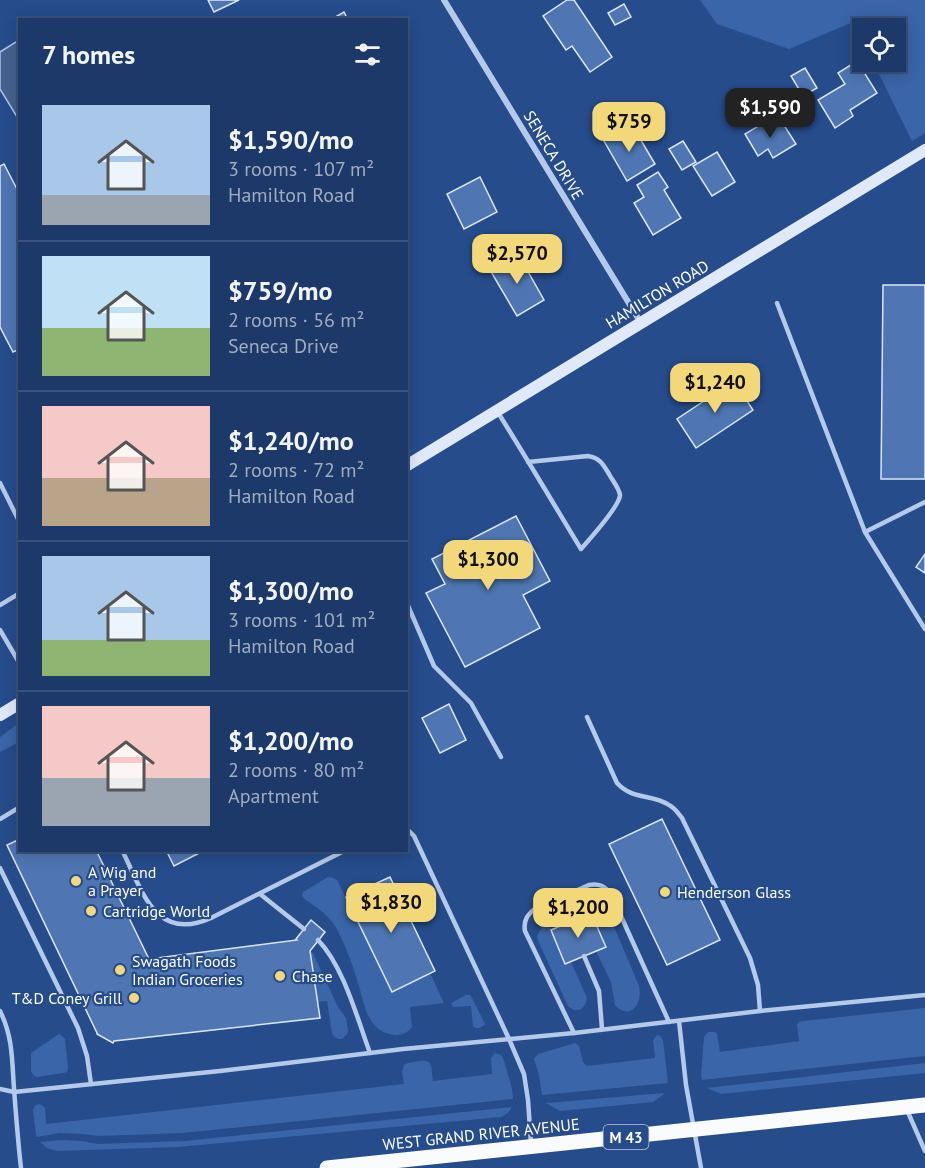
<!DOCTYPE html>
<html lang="en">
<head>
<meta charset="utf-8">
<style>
	body { margin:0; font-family:"PT Sans",sans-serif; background:#25406f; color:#f1f3f6; height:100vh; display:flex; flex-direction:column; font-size:22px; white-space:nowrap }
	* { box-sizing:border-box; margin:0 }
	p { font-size:20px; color:#a0acc0 }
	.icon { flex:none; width:33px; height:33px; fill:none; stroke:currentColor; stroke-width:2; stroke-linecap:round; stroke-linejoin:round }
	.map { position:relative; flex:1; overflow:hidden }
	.side { position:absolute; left:18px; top:18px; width:390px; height:834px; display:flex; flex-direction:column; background:#1c3969; border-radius:0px; box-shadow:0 3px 15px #0003,0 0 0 2px #3a537d }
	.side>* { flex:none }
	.fabs { position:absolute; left:852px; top:18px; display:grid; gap:12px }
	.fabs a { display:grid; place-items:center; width:54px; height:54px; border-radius:0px; background:#1c3969; box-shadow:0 3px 15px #0003,0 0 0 2px #3a537d; font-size:30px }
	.price { position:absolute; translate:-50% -51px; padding:0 14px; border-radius:12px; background:#f3d87a; color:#111; font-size:20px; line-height:39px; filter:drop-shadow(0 2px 3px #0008) }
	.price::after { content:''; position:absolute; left:50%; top:36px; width:18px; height:14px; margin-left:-9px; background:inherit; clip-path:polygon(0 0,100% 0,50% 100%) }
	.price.active { background:#222; color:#fff }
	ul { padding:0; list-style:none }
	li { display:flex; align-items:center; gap:18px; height:150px; padding:0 24px }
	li+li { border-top:2px solid #3a537d }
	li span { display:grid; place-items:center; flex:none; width:168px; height:120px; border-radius:0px; color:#555 }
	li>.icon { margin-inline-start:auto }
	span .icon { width:72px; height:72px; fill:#fffc; stroke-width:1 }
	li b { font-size:26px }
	h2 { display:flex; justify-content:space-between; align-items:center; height:72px; padding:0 24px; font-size:26px }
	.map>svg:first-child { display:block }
</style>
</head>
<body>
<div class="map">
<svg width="925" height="1168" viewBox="0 0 925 1168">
	<rect width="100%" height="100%" fill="#264c8c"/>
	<g fill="#3b65a9">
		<polygon points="700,0 925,0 925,133 912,141 873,62 896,62 896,28 862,28 862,40 853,22 789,49 717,24"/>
		<polygon points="19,723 19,742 0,752 0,737"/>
		<path d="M328 877 333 878 337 880 392 991 430 973 444 1003 410 1007 412 1027C401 1042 378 1034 370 1019 364 1009 362 995 358 983 353 966 346 947 338 931 331 917 316 906 304 899L302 896 303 892Z"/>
		<path d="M595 902 600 903 607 910 639 986C643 1003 631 1022 615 1005L611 982 596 951 606 946 591 913 581 917 580 912C584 905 588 903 595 902Z"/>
		<path d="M543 925H549L552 930 565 964 571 962 587 998C585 1010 577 1014 568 1006L539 943 537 936Z"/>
		<path d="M310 951 313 953 338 1007 346 1018 348 1030 347 1034 342 1039C336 1039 334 1037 332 1033L327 1001 317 1002Z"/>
		<polygon points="466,995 470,995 472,998 484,1022 485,1025 479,1028 476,1028 473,1026 471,1006 453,1007 451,1003"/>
		<polygon points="925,1008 925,1056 702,1080 701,1075 704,1037 708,1032 715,1032 717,1034 720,1052 799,1041 797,1025 799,1022 803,1021"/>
		<polygon points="59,1034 61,1035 65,1039 68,1068 67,1072 63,1073 37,1077 33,1075 31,1071 31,1053"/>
		<polygon points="657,1035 660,1036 663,1040 668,1083 542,1095 539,1075 534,1059 538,1054 575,1043 579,1046 583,1062 587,1066 655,1058 653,1040"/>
		<path d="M495 1053 501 1055 503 1058 512 1088 513 1099 183 1133 100 1136 82 1134 59 1133 37 1137 36 1135 33 1110 35 1106 38 1104 42 1105 45 1108 46 1124 404 1084 402 1072 404 1065C409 1062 413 1062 419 1061 434 1059 431 1069 433 1081L492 1074 491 1058Z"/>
		<polygon points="925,1063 925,1073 721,1094 707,1088"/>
		<polygon points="665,1093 660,1097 653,1102 560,1111 546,1103"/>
		<polygon points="512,1107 508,1113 501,1117 178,1147 56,1151 47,1148 40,1142 60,1140 82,1141 97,1144 185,1141"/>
	</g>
	<polygon fill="#46618f" stroke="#aac4eb" stroke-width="1.5" points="19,40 20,115 17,117 0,89 0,52"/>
	<g fill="#4f76b3" stroke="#dae6f8" stroke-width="1.5">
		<polygon points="208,0 239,0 214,12"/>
		<polygon points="567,0 574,0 612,57 590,72 572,46 566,50 543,16"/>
		<polygon points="624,4 631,17 615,25 608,13"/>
		<polygon points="344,12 348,20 330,20"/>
		<polygon points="857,61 877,93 850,110 853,116 835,128 818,100 845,84 838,73"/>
		<polygon points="805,68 817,88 803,96 791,76"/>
		<polygon points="770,119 775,127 782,122 796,144 773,158 768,149 758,156 745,134"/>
		<polygon points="632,125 655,164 627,181 604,141"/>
		<polygon points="683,141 696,162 682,170 669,149"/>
		<polygon points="717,152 735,182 712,196 693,166"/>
		<polygon points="4,164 20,195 20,349 13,352 0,327 0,166"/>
		<polygon points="658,172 668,187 664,190 681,218 653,235 634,203 644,197 637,185"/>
		<polygon points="480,177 497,212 464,229 447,194"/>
		<polygon points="518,254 544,300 517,316 490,270"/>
		<polygon points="883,285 925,285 925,479 881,479"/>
		<polygon points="734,381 753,410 696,448 677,419"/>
		<polygon points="516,516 550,581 523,595 540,628 465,667 426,593 445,584 432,559"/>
		<polygon points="925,554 925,573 916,567"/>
		<polygon points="449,704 466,740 440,753 422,718"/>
		<polygon points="662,819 720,940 667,965 609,844"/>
		<polygon points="20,839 20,850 96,850 149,959 297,940 296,939 311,920 325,932 310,951 320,1018 114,1041 113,1043 97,1034 97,1033 7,845"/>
		<polygon points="166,850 205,850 174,866"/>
		<polygon points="390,877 435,971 392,992 346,897"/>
		<polygon points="591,913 606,947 565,964 551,930"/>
	</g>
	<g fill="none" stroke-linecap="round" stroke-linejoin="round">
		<g stroke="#b5caea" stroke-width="4.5">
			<polyline points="777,303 865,532 925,629"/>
			<path d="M497 411C526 457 553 503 581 549 589 540 620 505 620 495 619 488 612 480 609 474 603 464 600 458 588 456L528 462"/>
			<polyline points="0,483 20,523"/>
			<polyline points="865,532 925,502"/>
			<polyline points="406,601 434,666 471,703 501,757"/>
			<polyline points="0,605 20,593"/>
			<polyline points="0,630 20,664"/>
			<path d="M587 717 617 783C634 801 651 793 669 805 675 808 678 813 682 818L750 958 758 985 760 1011"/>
			<polyline points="0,819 20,807"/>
			<polyline points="406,828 414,836 509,1039 524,1074 528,1100 531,1143"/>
			<path d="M122 850C142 890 155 943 211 918L346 850"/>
			<polyline points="0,868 78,1028 87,1056 91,1084"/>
			<polyline points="260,894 304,929"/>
			<polyline points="558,899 569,923"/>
			<path d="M318 940C344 967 357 1018 370 1053"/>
			<polyline points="584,956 599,991 602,1029"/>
			<path d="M0 1011C13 1037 12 1061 14 1089 16 1115 18 1142 21 1168"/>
			<polyline points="679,1021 686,1085 701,1168"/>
			<path d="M574 1033 525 931C523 920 528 914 536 908L589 885C599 883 605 886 611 894L669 1022"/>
			<polyline points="0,1089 14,1092 220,1071 403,1049 574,1033 760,1011 925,995"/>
			<polyline points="907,1110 925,1151"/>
		</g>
		<polyline stroke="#b5caea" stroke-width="6" points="444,0 641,323"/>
		<g stroke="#e0e9f9" stroke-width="12">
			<polyline points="406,466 925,150"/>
			<polyline points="0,715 20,703"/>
		</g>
		<polyline stroke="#f9fbfe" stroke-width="15" points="327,1168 925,1105"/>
	</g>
	<g fill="#f3d87a" stroke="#264c8c" stroke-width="2">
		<circle cx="76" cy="881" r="6"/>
		<circle cx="665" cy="892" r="6"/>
		<circle cx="91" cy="911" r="6"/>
		<circle cx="120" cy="970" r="6"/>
		<circle cx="280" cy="976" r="6"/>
		<circle cx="134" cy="998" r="6"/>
	</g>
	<g text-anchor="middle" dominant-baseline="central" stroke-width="4.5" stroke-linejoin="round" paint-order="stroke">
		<rect fill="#264c8c" stroke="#bec9dc" stroke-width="1.5" x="603.5" y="1125" width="45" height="24" rx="4.5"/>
		<g font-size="15" font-weight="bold" fill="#fff">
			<text x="626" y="1137">M 43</text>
		</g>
		<g font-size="16" fill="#fff" stroke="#264c8c">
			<text transform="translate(554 155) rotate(59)">SENECA DRIVE</text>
			<text transform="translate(657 294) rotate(-31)">HAMILTON ROAD</text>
			<text transform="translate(481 1134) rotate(-6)">WEST GRAND RIVER AVENUE</text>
		</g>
		<g font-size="16" fill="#fff" stroke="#264c8c" text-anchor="start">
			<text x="88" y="872">A Wig and<tspan x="88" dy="18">a Prayer</tspan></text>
			<text x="677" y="892">Henderson Glass</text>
			<text x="103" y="911">Cartridge World</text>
			<text x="132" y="961">Swagath Foods<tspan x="132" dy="18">Indian Groceries</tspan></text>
			<text x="292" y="976">Chase</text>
			<text x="122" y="998" text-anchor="end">T&amp;D Coney Grill</text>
		</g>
	</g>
</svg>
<div class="fabs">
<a><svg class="icon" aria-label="locate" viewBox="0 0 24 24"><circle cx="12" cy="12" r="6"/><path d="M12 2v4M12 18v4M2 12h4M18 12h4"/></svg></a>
</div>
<b class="price active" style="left:770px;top:139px">$1,590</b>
<b class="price" style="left:629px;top:153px">$759</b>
<b class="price" style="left:517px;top:285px">$2,570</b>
<b class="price" style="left:715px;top:414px">$1,240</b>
<b class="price" style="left:488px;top:591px">$1,300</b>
<b class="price" style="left:391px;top:934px">$1,830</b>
<b class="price" style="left:578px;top:939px">$1,200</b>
<section class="side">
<h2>7 homes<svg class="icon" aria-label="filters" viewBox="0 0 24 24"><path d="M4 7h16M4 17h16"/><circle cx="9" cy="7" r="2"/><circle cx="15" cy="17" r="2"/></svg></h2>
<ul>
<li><span style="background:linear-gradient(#a9c7e8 75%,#9aa5b1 0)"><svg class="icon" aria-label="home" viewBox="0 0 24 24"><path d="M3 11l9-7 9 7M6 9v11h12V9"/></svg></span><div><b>$1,590/mo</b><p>3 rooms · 107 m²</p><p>Hamilton Road</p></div></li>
<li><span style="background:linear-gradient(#bfe0f5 60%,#8fb573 0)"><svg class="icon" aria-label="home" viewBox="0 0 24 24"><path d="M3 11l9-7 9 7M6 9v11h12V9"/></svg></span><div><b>$759/mo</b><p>2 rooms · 56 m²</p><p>Seneca Drive</p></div></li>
<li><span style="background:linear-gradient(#f6c9c9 60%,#b9a48a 0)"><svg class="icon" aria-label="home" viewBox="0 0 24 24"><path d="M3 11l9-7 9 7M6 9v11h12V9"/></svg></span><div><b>$1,240/mo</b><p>2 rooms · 72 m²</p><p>Hamilton Road</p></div></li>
<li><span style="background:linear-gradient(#a9c7e8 70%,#8fb573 0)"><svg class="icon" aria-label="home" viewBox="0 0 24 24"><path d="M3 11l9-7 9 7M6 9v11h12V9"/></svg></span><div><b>$1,300/mo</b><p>3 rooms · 101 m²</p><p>Hamilton Road</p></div></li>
<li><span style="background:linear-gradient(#f6c9c9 60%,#9aa5b1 0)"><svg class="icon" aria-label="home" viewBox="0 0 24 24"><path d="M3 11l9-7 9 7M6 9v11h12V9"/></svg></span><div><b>$1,200/mo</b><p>2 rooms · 80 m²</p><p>Apartment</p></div></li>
</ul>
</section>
</div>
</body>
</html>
